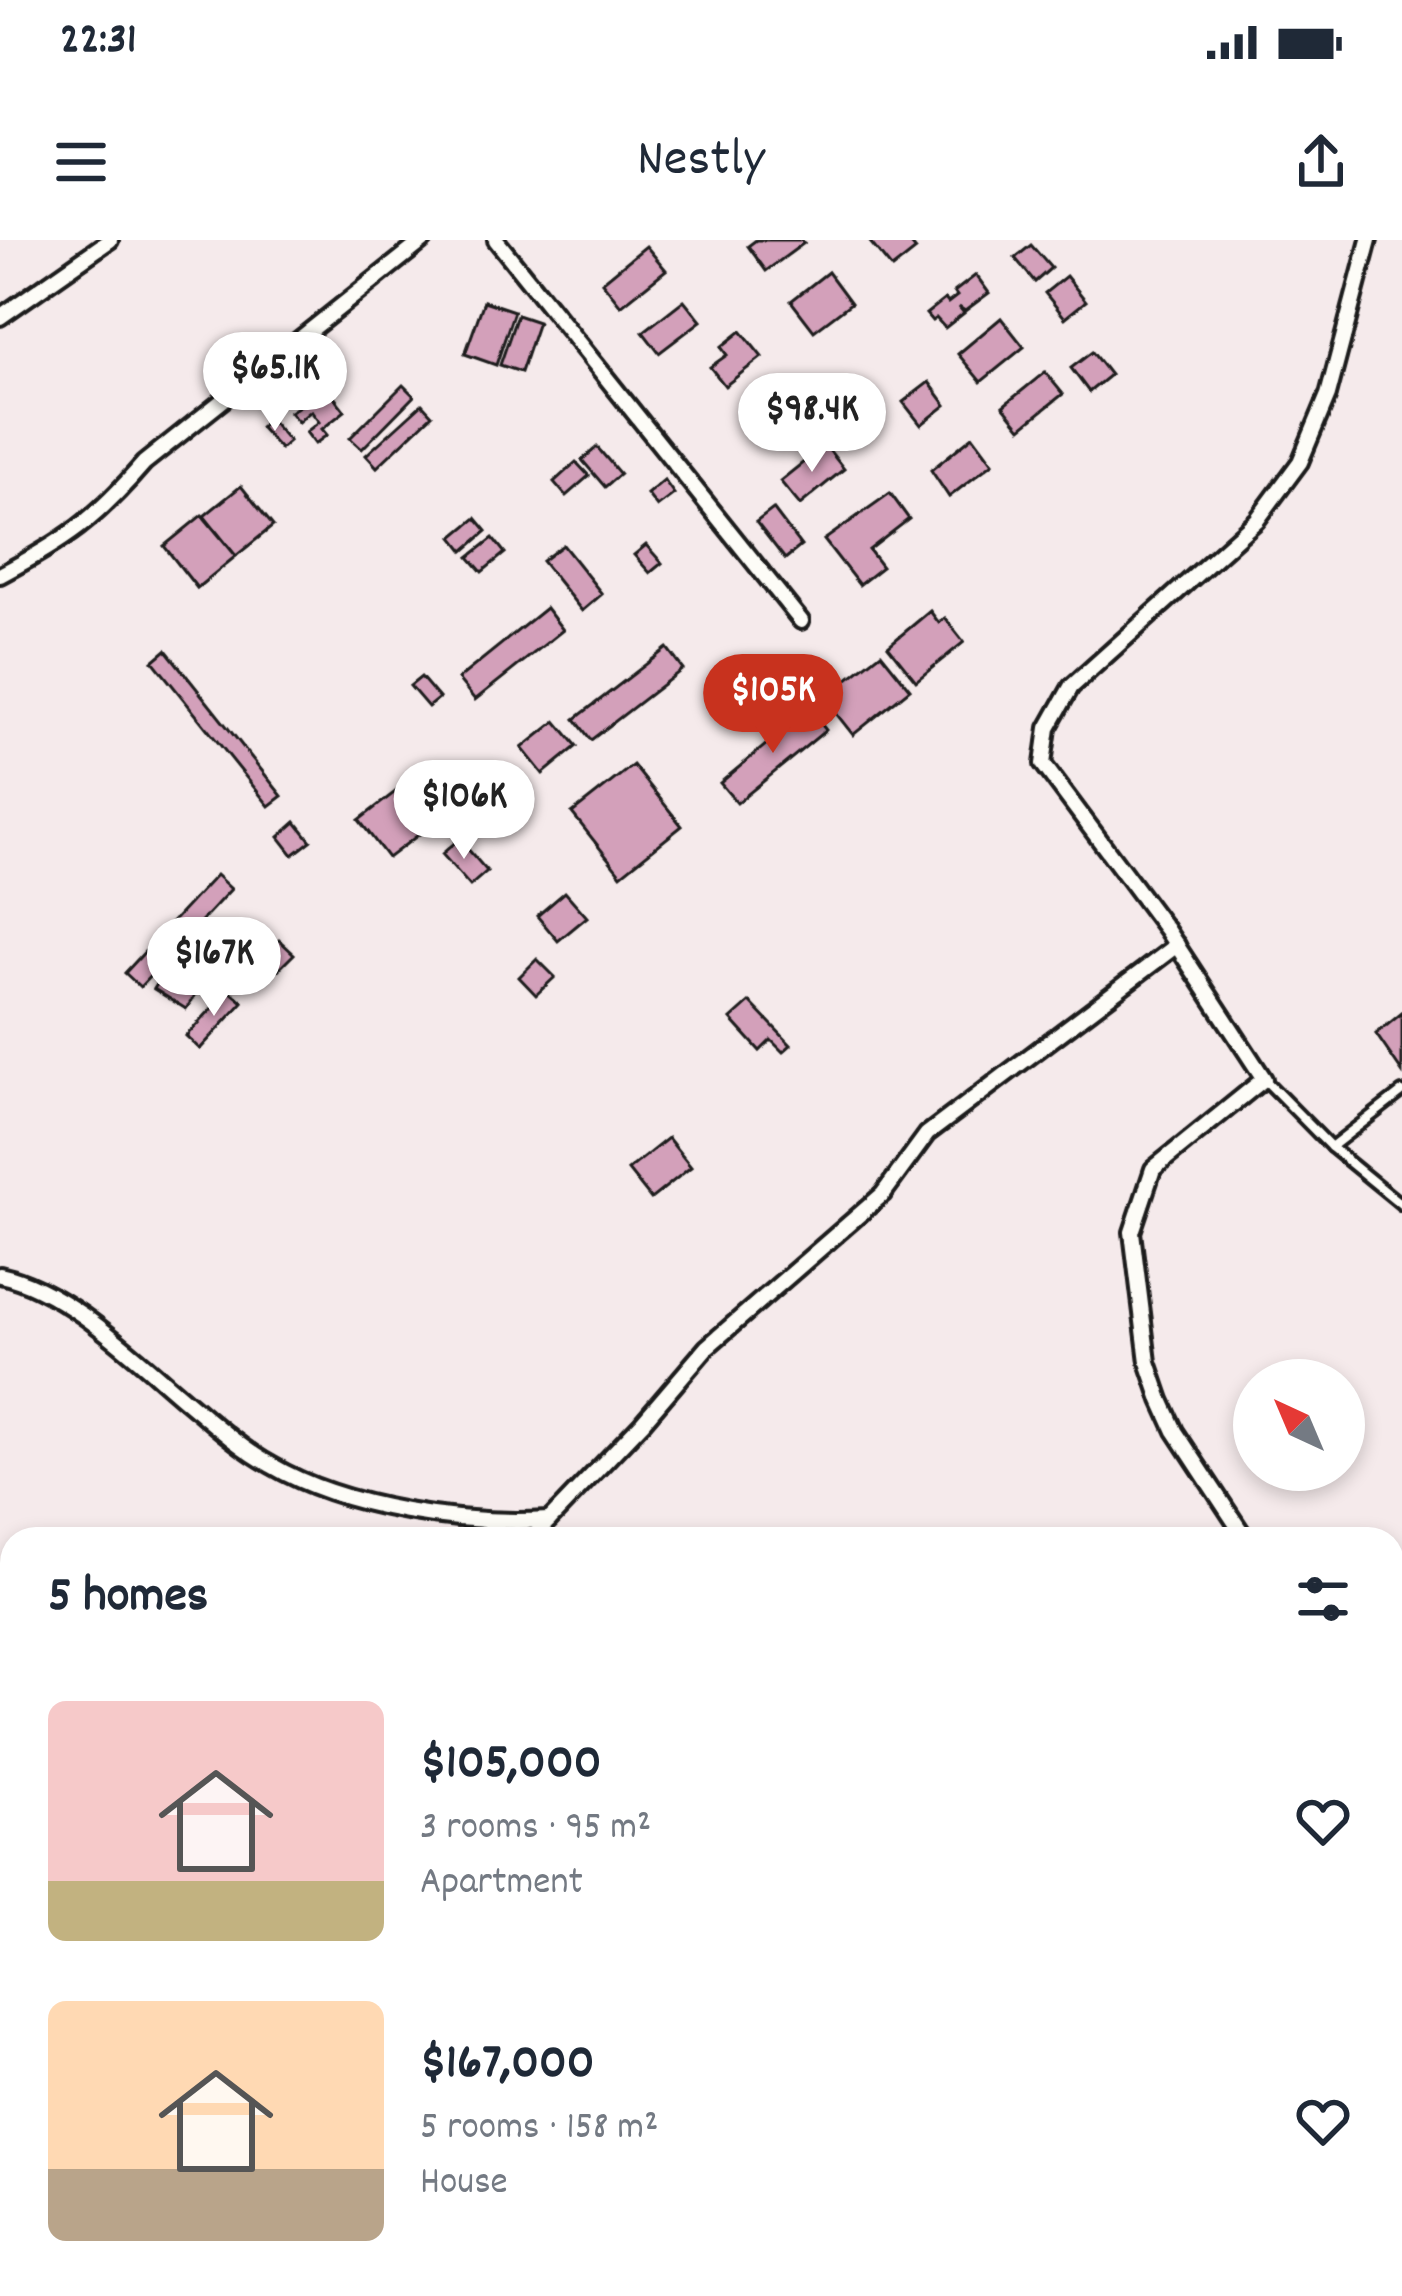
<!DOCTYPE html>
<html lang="en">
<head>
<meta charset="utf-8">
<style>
	body { margin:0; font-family:Dekko,sans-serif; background:#f6f6f7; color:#1f2937; height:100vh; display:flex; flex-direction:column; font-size:45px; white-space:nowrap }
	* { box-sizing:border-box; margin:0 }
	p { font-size:39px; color:#747a83 }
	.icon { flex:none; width:66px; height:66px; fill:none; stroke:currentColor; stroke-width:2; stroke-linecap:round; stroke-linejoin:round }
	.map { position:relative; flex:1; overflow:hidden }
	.sheet { position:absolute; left:0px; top:1287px; width:1404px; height:771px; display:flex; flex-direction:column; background:#fff; border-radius:36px 36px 0 0; box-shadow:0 6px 18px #0003 }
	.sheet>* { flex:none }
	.needle { width:78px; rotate:316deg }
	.controls { position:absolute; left:1233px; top:1119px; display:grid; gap:24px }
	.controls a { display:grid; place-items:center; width:132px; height:132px; border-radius:50%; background:#fff; box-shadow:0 6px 18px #0003; font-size:60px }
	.price { position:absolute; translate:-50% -102px; padding:0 27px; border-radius:42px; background:#fff; color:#222; font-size:39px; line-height:78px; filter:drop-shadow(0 3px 6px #0008) }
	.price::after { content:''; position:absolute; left:50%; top:72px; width:36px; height:27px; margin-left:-18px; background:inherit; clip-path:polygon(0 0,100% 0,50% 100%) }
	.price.current { background:#c8321e; color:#fff }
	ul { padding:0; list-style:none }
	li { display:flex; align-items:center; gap:36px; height:300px; padding:0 48px }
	li span { display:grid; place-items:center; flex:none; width:336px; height:240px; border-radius:18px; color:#555 }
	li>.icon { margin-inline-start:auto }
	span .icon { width:144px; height:144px; fill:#fffc; stroke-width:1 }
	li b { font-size:51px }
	h2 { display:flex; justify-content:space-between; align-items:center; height:144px; padding:0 48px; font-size:51px }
	.status { display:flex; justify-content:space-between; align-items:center; height:84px; padding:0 60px; background:#fff; direction:ltr }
	.status svg { height:33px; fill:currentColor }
	header { display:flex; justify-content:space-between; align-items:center; height:156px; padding:0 48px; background:#fff; font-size:54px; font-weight:600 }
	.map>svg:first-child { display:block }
</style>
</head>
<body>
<div class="status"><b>22:31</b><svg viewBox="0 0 49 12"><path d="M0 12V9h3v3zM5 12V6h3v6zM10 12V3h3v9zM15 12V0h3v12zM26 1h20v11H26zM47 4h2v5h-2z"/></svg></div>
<header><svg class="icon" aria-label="menu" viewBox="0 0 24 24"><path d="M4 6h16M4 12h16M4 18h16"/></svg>Nestly<svg class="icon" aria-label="share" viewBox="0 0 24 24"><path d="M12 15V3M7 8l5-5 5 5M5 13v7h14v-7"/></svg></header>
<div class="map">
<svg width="1402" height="2056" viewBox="0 0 1402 2056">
	<rect width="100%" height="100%" fill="#f5eaeb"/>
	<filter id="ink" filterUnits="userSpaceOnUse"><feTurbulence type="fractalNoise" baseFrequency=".00833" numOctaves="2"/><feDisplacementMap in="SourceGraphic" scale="24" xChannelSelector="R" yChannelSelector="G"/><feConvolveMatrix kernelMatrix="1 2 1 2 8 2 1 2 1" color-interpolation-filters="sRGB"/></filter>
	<g filter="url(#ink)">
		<g fill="#d3a0ba" stroke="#1c1c1c" stroke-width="3">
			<polygon points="756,0 801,0 804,3 766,31 748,6"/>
			<polygon points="873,0 908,0 916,10 892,29 870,2"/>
			<polygon points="1031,5 1051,28 1035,42 1015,18"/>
			<polygon points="646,6 666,30 621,66 602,42"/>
			<polygon points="828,32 851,63 814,91 791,61"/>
			<polygon points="976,35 989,53 965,71 959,67 964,73 945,88 936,78 932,81 926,74 945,59 948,63 957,56 954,52"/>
			<polygon points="1066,36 1086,61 1065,78 1045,53"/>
			<polygon points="684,60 701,81 659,113 643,92"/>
			<polygon points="484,61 514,71 496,125 465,114"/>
			<polygon points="517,75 538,82 521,132 500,125"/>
			<polygon points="1001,78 1024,107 981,142 958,114"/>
			<polygon points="741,91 762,117 725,146 710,127 727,115 721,107"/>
			<polygon points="1092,112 1110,135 1089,152 1071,128"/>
			<polygon points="1045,132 1063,154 1021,188 1003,166"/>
			<polygon points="929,142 946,165 921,185 903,162"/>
			<polygon points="403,145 414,156 362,209 350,198"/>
			<polygon points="327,148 345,171 322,189 327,195 315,204 306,192 319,182 311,171 298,182 290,172"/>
			<polygon points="422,164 432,175 377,227 366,215"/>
			<polygon points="270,179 289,201 280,209 260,187"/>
			<polygon points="973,196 993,223 949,257 931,230"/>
			<polygon points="825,205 844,229 800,265 780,241"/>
			<polygon points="597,207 620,234 605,247 582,220"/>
			<polygon points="576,222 589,236 566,256 554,242"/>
			<polygon points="664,240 674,254 657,267 647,254"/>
			<polygon points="241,246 273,286 236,316 204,276"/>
			<polygon points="890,253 909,279 869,310 882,327 859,345 824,300"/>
			<polygon points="773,269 801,306 785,319 756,282"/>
			<polygon points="202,275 236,316 197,348 164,306"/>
			<polygon points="476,278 487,291 464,311 453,297"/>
			<polygon points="493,298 505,313 482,332 469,317"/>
			<polygon points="563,305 602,354 582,371 542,321"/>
			<polygon points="646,305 662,323 650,333 634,315"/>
			<polygon points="546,368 563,390 475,460 458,439"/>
			<polygon points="930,371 939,383 945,378 964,402 916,441 888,406"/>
			<polygon points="667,408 683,429 591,500 575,479"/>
			<polygon points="166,410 282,556 269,566 153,421"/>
			<polygon points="881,413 910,449 853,495 824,458"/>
			<polygon points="421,437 439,458 428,467 410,446"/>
			<polygon points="809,469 826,490 737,563 720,543"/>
			<polygon points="556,481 577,506 543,534 522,508"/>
			<polygon points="633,525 682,586 621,635 572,573"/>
			<polygon points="421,532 450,571 388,618 359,580"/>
			<polygon points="296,582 311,601 293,615 279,597"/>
			<polygon points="459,599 487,631 470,646 442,614"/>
			<polygon points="216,635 231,649 140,747 125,733"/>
			<polygon points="565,652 587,677 558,701 537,676"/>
			<polygon points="279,700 294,714 278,730 263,715"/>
			<polygon points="537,719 555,737 536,755 519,737"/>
			<polygon points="164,733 196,754 186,769 154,749"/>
			<polygon points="229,750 243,762 200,809 186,796"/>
			<polygon points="750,762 791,805 783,812 771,800 760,811 731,779"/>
			<polygon points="1402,773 1402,832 1376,794"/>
			<polygon points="668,898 691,927 651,959 628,930"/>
			<polygon points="1030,2046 1074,2046 1063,2056 1019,2056"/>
		</g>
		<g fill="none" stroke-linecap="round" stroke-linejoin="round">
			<g stroke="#1c1c1c" stroke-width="16">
				<g id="lane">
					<polyline points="1264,839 1331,907 1402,965"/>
					<polyline points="1331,907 1402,852"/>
				</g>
			</g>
			<g stroke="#1c1c1c" stroke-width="22">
				<g id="street">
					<polyline points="496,0 801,381"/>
					<polyline points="0,77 110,0"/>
					<path d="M0 335C66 300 95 280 144 223L424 0"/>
					<path d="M0 1035C70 1050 142 1125 197 1170 219 1189 245 1211 271 1225 345 1269 464 1285 549 1280"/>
					<polyline points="531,1299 642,1183 707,1107 883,954 927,894 1177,705"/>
					<polyline points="1246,1299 1175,1191 1161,1160 1148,1122 1132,992 1153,929 1264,839 1166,689 1043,524 1048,488 1071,447 1257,280 1300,222 1328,155 1369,0"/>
					<polyline points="1392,1664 1402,1687"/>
					<polyline points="780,2046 783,2056"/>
					<polyline points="469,2056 474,2046"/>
				</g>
			</g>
			<use href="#lane" stroke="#fdfcf7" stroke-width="8"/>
			<use href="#street" stroke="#fdfcf7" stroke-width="14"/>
		</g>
	</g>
</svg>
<div class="controls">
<a><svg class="needle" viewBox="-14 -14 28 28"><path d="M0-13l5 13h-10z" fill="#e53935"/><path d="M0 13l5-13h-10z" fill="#747a83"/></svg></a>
</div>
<b class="price" style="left:275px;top:194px">$65.1K</b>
<b class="price" style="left:812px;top:235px">$98.4K</b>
<b class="price current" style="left:773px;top:516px">$105K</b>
<b class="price" style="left:464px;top:622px">$106K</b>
<b class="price" style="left:214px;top:779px">$167K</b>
<section class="sheet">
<h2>5 homes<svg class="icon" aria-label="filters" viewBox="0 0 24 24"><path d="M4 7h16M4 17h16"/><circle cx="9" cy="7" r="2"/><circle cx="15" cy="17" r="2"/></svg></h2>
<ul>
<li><span style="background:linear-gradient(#f6c9c9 75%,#c2b280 0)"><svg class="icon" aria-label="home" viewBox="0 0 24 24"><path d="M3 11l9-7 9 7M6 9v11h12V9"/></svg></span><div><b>$105,000</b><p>3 rooms · 95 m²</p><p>Apartment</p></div><svg class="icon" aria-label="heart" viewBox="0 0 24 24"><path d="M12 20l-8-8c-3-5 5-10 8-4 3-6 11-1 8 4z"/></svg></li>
<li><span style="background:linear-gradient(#ffd9b3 70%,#b9a48a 0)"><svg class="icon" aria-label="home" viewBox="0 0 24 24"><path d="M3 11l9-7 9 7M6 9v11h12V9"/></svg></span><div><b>$167,000</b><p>5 rooms · 158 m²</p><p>House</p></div><svg class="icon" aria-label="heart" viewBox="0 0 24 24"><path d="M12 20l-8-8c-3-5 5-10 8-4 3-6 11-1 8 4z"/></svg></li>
</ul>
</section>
</div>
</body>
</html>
